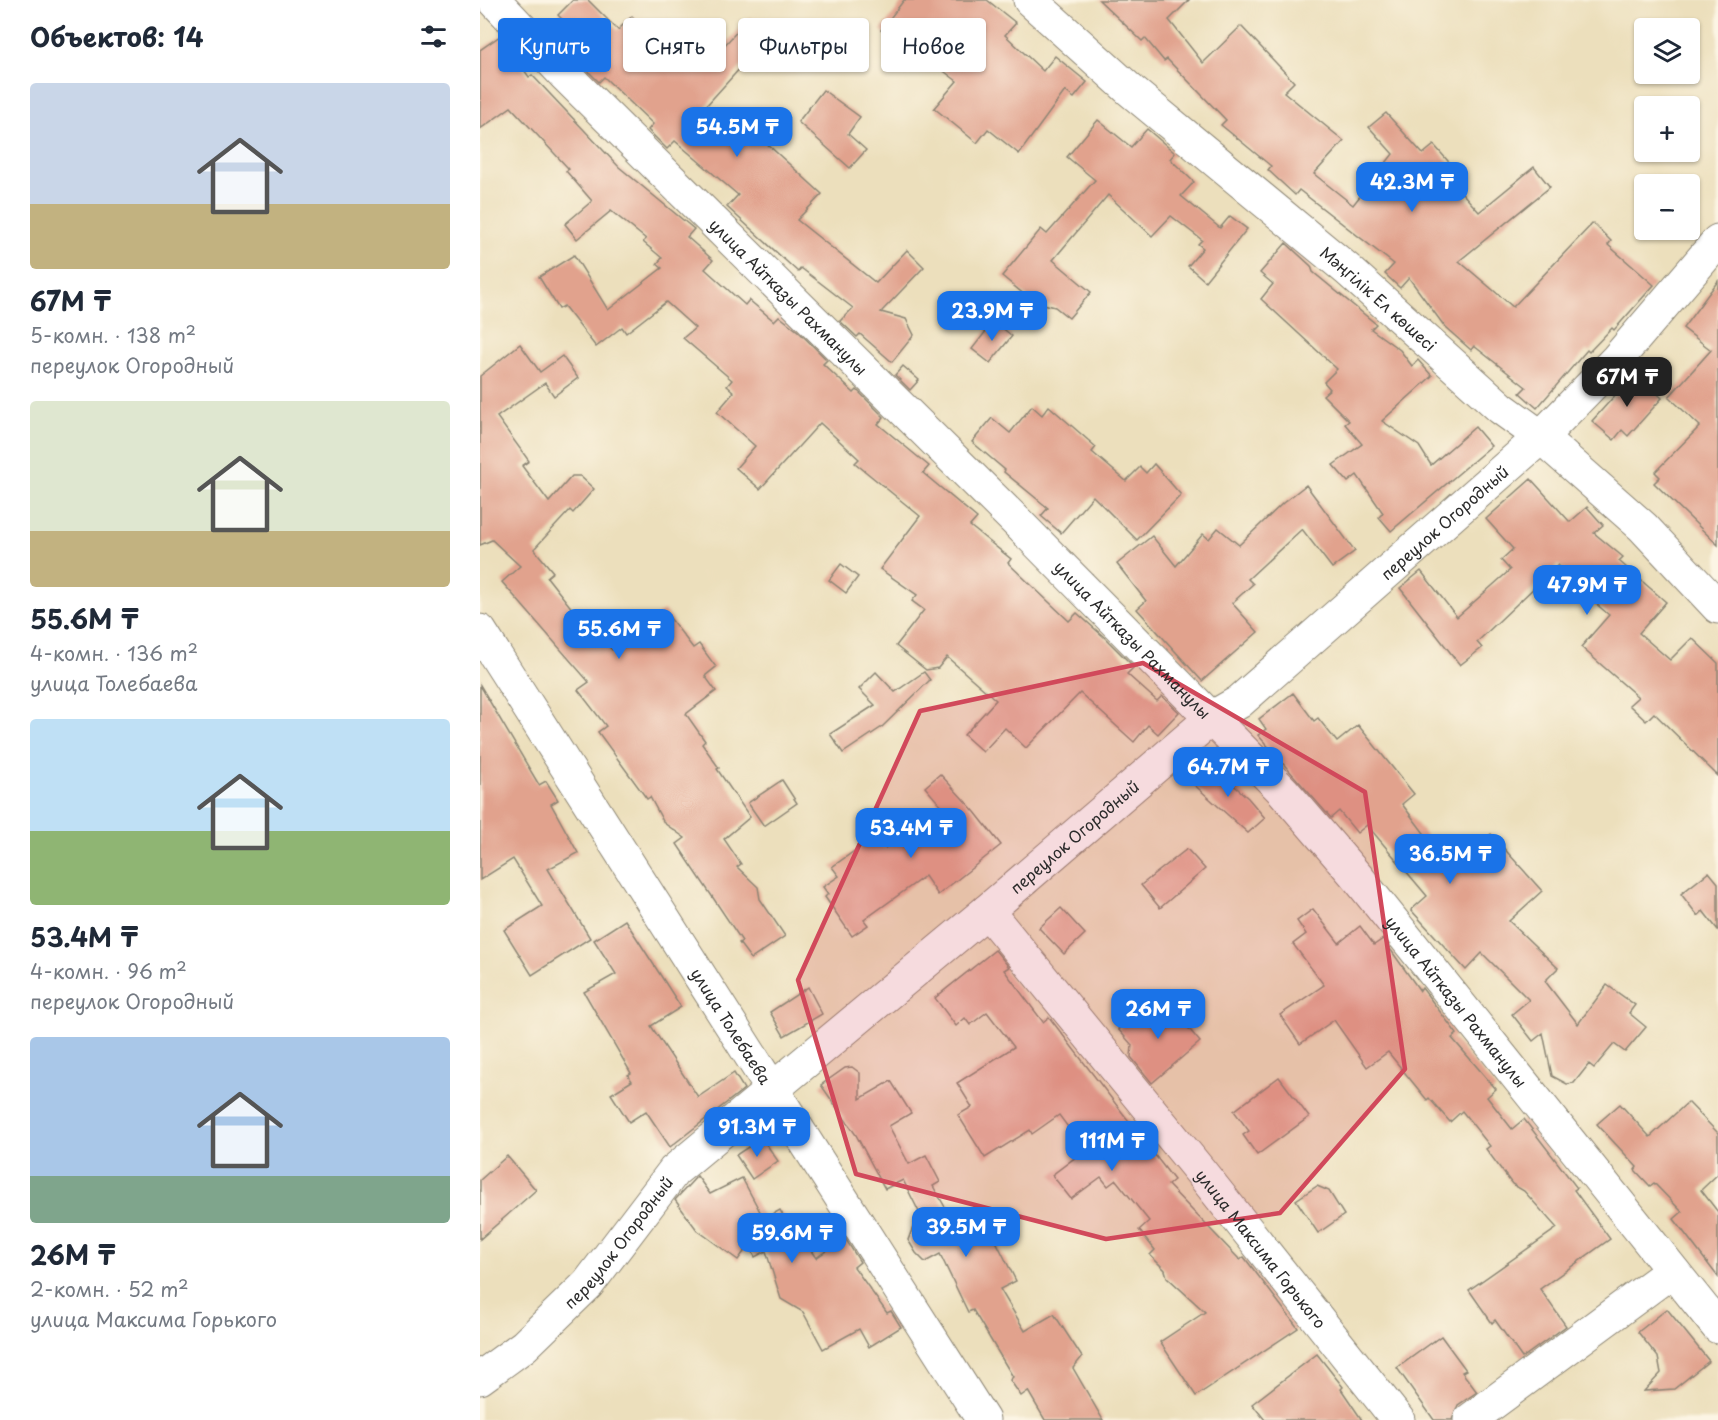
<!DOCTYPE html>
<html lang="ru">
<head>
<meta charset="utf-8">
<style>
	body { margin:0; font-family:"Playpen Sans",sans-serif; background:#f6f6f7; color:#1f2937; height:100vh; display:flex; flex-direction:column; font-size:22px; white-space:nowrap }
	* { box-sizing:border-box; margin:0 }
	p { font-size:20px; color:#747a83 }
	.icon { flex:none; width:33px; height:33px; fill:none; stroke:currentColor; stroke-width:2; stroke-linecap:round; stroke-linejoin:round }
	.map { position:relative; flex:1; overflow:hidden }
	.drawer { display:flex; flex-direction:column; background:#fff; width:480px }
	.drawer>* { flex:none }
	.hud { position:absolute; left:18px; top:18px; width:570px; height:54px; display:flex; gap:12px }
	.fabs { position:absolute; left:1154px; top:18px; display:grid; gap:12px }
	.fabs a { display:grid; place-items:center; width:66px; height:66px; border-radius:6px; background:#fff; box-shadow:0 2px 4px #0004; font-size:30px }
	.price { position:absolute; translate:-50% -51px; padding:0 14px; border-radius:12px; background:#1a73e8; color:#fff; font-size:20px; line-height:39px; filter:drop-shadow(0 2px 3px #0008) }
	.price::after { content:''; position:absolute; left:50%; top:36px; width:18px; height:14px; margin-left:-9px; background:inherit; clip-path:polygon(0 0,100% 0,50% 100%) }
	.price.on { background:#222; color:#fff }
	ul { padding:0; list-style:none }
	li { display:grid; align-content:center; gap:12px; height:318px; padding:0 30px }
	li span { display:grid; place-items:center; height:186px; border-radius:6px; color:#555 }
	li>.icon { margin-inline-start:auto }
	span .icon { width:108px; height:108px; fill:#fffc; stroke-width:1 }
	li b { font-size:26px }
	h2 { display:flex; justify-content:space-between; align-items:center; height:72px; padding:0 30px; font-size:26px }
	.chip { padding:0 21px; border-radius:6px; background:#fff; box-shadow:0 2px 4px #0004; font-size:21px; line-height:54px }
	.chip.on { background:#1a73e8; color:#fff }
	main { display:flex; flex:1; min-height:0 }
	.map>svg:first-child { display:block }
</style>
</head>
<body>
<main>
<section class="drawer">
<h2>Объектов: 14<svg class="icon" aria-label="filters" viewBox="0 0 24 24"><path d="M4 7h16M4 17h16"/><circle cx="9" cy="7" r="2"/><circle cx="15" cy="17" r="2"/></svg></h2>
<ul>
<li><span style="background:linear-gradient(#c9d6e8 65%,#c2b280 0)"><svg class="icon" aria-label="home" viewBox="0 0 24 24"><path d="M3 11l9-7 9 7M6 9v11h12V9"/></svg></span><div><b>67M ₸</b><p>5-комн. · 138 m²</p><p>переулок Огородный</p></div></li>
<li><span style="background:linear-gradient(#dfe7d0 70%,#c2b280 0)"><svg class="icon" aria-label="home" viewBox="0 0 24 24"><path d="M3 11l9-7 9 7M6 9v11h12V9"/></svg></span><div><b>55.6M ₸</b><p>4-комн. · 136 m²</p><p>улица Толебаева</p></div></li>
<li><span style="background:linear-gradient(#bfe0f5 60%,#8fb573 0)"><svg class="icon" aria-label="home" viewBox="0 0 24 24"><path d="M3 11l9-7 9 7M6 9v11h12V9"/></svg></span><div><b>53.4M ₸</b><p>4-комн. · 96 m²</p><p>переулок Огородный</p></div></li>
<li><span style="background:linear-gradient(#a9c7e8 75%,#7fa58c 0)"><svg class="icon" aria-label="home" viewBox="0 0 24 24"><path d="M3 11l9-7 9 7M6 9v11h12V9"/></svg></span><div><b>26M ₸</b><p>2-комн. · 52 m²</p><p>улица Максима Горького</p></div></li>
</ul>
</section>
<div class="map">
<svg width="1238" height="1420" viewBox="0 0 1238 1420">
	<rect width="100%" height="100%" fill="#fcf5e5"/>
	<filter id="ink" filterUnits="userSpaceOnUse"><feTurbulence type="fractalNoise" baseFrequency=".0167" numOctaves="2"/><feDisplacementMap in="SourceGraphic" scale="12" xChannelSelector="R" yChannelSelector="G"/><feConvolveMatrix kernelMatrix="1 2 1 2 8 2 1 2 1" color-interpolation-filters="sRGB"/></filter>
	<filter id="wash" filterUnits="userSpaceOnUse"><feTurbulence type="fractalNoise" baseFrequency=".008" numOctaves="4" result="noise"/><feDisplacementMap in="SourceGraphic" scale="24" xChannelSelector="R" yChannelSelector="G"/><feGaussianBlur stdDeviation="1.35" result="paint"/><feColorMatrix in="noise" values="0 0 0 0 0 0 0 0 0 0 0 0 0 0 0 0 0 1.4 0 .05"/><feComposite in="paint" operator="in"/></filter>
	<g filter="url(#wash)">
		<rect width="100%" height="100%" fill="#ecdfbc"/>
		<g id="blocks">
			<g fill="#e1a28d">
				<polygon points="93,0 108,0 138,30 152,16 172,37 182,28 224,68 270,17 287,33 277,41 281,45 225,107 257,135 265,124 342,194 317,220 396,283 427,250 444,267 401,312 426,319 434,335 412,362 380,334 377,337 360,321 373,308 321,268 318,272 247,207 258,195 195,141 187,149 168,130 173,124 124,77 119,82 96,59 108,46 78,15"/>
				<polygon points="424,0 507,0 536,23 525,35 563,71 575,56 607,82 594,98 585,91 539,154 508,129 497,143 454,108 477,81 437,51 434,56 401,30"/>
				<polygon points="619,0 709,0 689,20 723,63 761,26 814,82 804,92 864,141 834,174 873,205 913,154 889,127 906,113 943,154 954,145 975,169 967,176 999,212 1054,167 1070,187 979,261 1033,307 1113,223 1131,241 1128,245 1174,285 1134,330 1132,328 1109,352 1107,350 1057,408 1040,393 1046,387 994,346 991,350 965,327 929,278 920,288 905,274 914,264 819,190 815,195 788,170 791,166 741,125 746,120 687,59 684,61 665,38 662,41"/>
				<polygon points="20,36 49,77 52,75 139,167 214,229 207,237 233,260 225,269 265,305 269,300 294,321 299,316 319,332 347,360 343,364 374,393 377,390 404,417 398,424 449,466 443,473 497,518 490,526 531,559 528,563 589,621 597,613 624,637 654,667 647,674 677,701 682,696 699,712 678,734 668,725 654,742 600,693 546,748 525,728 503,752 484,735 516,700 467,657 458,668 446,670 416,646 444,610 432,601 437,595 400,569 440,516 375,463 379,459 340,423 280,489 256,468 275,446 237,412 254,392 247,386 252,380 203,338 215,328 186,302 146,333 142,327 116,347 84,306 79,309 59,277 94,255 128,310 182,268 177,264 182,258 163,242 166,239 131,211 97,239 85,224 112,201 86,171 89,169 31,107 0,129 0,50"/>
				<polygon points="343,90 380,117 368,134 386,150 370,168 318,122"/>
				<polygon points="618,120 651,147 667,129 695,153 690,159 714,182 701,196 740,228 750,216 767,229 725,281 708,266 723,248 718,244 722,240 691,216 672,236 628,195 573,260 611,292 589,318 575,307 552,301 522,276 561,229 567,234 615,180 587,157"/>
				<polygon points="806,243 831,266 833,272 896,324 891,329 920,350 932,366 938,360 952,376 902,421 939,446 951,465 995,427 1011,446 911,531 899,517 903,513 877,475 868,482 853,465 882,444 865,424 869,421 843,395 850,389 844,382 857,369 781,299 793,284 780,273"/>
				<polygon points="1238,281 1238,545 1174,483 1180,477 1175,472 1220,426 1189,397 1231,350 1203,328"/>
				<polygon points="514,321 532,336 510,363 492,349"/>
				<polygon points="40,344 60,372 82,356 98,378 74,396 65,383 17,417 49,461 42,466 69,502 92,476 100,476 114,489 93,513 90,510 54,549 73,572 67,577 100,619 103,617 132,650 184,610 213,648 219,644 236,667 225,676 236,691 206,714 225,741 222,744 239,768 237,769 270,817 244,839 261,864 257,867 278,887 280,899 305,936 271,959 259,943 262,941 197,844 205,838 184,823 170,797 167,799 118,732 126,726 98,690 109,682 22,582 40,566 12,540 0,545 0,376"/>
				<polygon points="423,366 439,380 430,390 415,375"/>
				<polygon points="1155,373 1182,398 1148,436 1142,430 1134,440 1112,421"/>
				<polygon points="552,406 562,415 569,406 616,447 612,452 646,481 660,467 666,473 674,464 701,495 657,540 613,496 581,533 561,516 568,508 524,472 525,470 492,442 512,418 530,433"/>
				<polygon points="1051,479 1090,522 1107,507 1123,525 1114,533 1143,557 1139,561 1186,602 1159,633 1190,660 1212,638 1238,663 1238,776 1174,713 1166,721 1149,705 1158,697 1101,647 1129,615 1114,602 1118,597 1078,565 997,642 1002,648 980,665 920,588 941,571 977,617 1030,570 1021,560 1033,549 1006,519"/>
				<polygon points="826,485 875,551 852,568 822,529 768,579 773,584 752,603 778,632 722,681 657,609 666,601 637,564 672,536 696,566 723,534 729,539 738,528 759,545 803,503"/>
				<polygon points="361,564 378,577 366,593 349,580"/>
				<polygon points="396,672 415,692 444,672 450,680 402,727 363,753 350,734 395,705 379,689"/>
				<polygon points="0,685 59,785 66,781 78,800 71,804 98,853 68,869 110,938 52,975 24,930 62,906 33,859 0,880"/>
				<polygon points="813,693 834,721 838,718 857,742 878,725 934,794 922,804 971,869 1011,834 1062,891 1029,921 1078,968 1065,981 1098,1024 1127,985 1155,1005 1149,1013 1166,1027 1145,1052 1134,1044 1114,1068 1109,1064 1094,1083 1087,1084 1072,1076 1063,1033 1053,1041 1032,1014 1049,1000 1002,953 986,970 931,910 947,896 887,825 877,833 859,811 851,818 778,735 786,729 779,719"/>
				<polygon points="728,762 768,798 785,818 768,833 710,781"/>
				<polygon points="460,774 495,812 521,845 458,895 445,876 384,920 388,925 372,936 345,897 348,894 343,887 359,876 352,867 387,842 396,842 405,848 463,808 445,787"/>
				<polygon points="302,780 317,803 284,826 268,803"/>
				<polygon points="707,849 725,869 680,908 661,885"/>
				<polygon points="1229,872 1238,883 1238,930 1223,911 1218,916 1201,894"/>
				<polygon points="581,908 605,934 584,954 559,928"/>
				<polygon points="833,909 859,943 880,926 894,945 903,939 940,991 942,988 977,1034 972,1038 1016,1089 1007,1097 1032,1129 1044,1119 1097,1188 1094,1190 1130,1239 1060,1289 1086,1326 1042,1358 1015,1320 1012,1323 989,1290 1077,1228 1044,1191 1032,1184 1006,1149 1010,1146 982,1111 970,1122 949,1098 947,1100 908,1052 887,1067 854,1020 820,1044 800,1015 844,985 813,944 826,934 817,921"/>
				<polygon points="145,920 201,1007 171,1026 218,1097 254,1073 264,1089 190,1147 166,1111 149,1122 131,1094 152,1081 148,1075 151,1073 104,992 136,974 114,940"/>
				<polygon points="515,950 529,967 524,970 563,1022 569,1017 694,1180 688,1185 760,1260 764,1257 818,1328 716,1396 680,1342 725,1312 687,1277 685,1270 670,1255 675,1250 659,1230 669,1221 636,1180 628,1186 621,1177 591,1199 572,1175 605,1150 579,1115 552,1134 550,1130 505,1158 478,1115 492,1107 477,1083 534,1047 507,1012 490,1025 485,1018 476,1026 455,998"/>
				<polygon points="328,987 342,1014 304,1036 290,1012"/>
				<polygon points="672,1001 681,1011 689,1005 720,1042 672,1083 651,1057 652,1045 638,1029"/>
				<polygon points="372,1067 380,1073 380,1099 411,1081 431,1113 409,1126 429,1164 446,1155 460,1182 453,1186 477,1228 496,1216 510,1239 514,1237 536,1281 520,1289 545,1331 574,1314 602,1357 593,1368 623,1420 565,1420 548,1391 541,1396 530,1380 533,1377 493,1310 488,1312 460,1254 445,1262 436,1253 428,1240 439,1212 423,1180 405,1189 376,1135 341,1085 365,1068"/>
				<polygon points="799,1077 829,1117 777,1155 763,1135 769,1131 754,1111"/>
				<polygon points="1208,1102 1238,1133 1238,1174 1221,1190 1238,1212 1238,1277 1194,1219 1202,1212 1174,1183 1170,1186 1155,1170 1157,1167 1117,1124 1140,1104 1170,1137"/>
				<polygon points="282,1138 298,1161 272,1179 256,1155"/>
				<polygon points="27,1156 56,1190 0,1239 0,1180"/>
				<polygon points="217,1176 230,1194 262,1178 284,1219 300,1210 322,1249 327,1245 336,1258 365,1238 380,1262 374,1267 407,1313 411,1311 421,1327 389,1347 379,1329 343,1349 323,1312 301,1299 286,1251 275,1257 269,1245 258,1260 217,1230 195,1200"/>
				<polygon points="837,1186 849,1191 864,1215 838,1233 816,1200"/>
				<polygon points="1187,1309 1229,1361 1194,1389 1164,1391 1181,1373 1178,1357 1158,1332"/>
				<polygon points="961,1336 986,1370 982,1372 997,1392 978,1405 972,1420 954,1420 917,1368"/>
				<polygon points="837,1354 863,1387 861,1389 882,1420 785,1420 772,1404"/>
			</g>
		</g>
	</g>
	<g filter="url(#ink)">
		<use href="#blocks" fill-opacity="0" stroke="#8c8574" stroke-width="1.5"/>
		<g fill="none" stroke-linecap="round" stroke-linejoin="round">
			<g stroke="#8c8574" stroke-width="35">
				<g id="minor">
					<path id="s1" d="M14 0 84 74 534 519 803 791 878 878 1238 1327"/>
					<path id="s2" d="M550 0 650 90 868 270 1021 408 1061 437 1163 527 1238 607"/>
					<path id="s3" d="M0 631 503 1420"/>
					<path id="s4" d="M507 911 720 1171 918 1420"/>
					<path id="s5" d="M0 1378 44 1346 108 1284 194 1171 507 911 733 717 759 702 1061 437 1137 359 1238 241"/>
					<polyline points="990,1420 1192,1271"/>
				</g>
			</g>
			<use href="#minor" stroke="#fff" stroke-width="33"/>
		</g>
	</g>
	<path fill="#d1495b" fill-opacity="0.2" stroke="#d1495b" stroke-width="4.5" stroke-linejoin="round" d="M663 663 885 792 925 1069 800 1213 626 1239 376 1174 318 980 440 711Z"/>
	<g text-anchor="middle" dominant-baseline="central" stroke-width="4.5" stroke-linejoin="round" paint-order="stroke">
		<g font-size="16" fill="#2b2b2b" stroke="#fcf5e5">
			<text stroke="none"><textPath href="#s1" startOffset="418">улица Айтказы Рахманулы</textPath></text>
			<text stroke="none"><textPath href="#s2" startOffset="459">Мәңгілік Ел көшесі</textPath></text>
			<text stroke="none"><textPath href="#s5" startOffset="1293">переулок Огородный</textPath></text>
			<text stroke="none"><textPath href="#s1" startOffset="904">улица Айтказы Рахманулы</textPath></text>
			<text stroke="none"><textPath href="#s5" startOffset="807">переулок Огородный</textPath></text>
			<text stroke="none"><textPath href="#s1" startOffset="1390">улица Айтказы Рахманулы</textPath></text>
			<text stroke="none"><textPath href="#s3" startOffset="468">улица Толебаева</textPath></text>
			<text stroke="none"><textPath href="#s5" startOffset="195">переулок Огородный</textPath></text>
			<text stroke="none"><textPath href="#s4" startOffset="435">улица Максима Горького</textPath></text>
		</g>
	</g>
</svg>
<div class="fabs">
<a><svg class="icon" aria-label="layers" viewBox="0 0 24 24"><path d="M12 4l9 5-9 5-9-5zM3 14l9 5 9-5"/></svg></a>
<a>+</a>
<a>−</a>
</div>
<b class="price" style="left:257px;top:158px">54.5M ₸</b>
<b class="price" style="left:932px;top:213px">42.3M ₸</b>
<b class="price" style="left:512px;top:342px">23.9M ₸</b>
<b class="price on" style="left:1147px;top:408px">67M ₸</b>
<b class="price" style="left:1107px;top:616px">47.9M ₸</b>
<b class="price" style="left:139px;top:660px">55.6M ₸</b>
<b class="price" style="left:748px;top:798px">64.7M ₸</b>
<b class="price" style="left:431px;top:859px">53.4M ₸</b>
<b class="price" style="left:970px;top:885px">36.5M ₸</b>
<b class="price" style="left:678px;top:1040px">26M ₸</b>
<b class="price" style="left:277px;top:1158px">91.3M ₸</b>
<b class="price" style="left:632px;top:1172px">111M ₸</b>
<b class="price" style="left:486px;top:1258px">39.5M ₸</b>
<b class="price" style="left:312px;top:1264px">59.6M ₸</b>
<div class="hud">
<a class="chip on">Купить</a>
<a class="chip">Снять</a>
<a class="chip">Фильтры</a>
<a class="chip">Новое</a>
</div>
</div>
</main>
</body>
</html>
